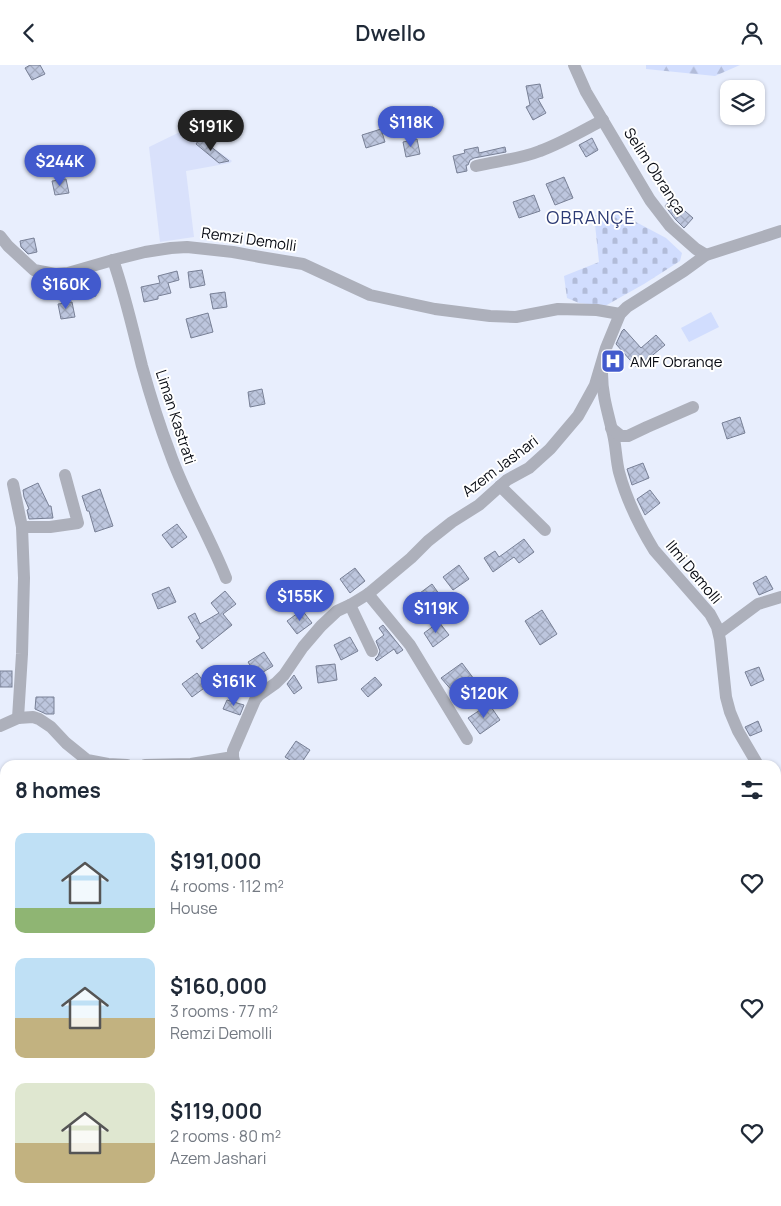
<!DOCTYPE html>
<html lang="en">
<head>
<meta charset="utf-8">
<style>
	body { margin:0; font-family:Manrope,sans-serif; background:#f6f6f7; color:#1f2937; height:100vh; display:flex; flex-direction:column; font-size:19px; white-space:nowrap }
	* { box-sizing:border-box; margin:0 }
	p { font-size:16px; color:#747a83 }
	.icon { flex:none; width:28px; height:28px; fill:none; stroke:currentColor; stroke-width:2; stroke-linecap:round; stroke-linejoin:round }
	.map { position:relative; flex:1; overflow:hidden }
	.side { position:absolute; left:0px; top:695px; width:781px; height:446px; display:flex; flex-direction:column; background:#fff; border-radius:15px 15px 0 0; box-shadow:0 1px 4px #0004 }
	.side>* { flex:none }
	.tools { position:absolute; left:720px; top:15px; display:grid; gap:10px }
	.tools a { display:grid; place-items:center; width:45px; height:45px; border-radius:10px; background:#fff; box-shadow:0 1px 4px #0004; font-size:25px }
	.price { position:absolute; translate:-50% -42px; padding:0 11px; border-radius:18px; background:#425acd; color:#fff; font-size:16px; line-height:32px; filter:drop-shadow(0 1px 2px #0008) }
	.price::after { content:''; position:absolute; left:50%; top:30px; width:15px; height:11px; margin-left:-8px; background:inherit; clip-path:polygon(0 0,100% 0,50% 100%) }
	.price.current { background:#222; color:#fff }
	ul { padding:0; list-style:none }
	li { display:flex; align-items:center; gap:15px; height:125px; padding:0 15px }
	li span { display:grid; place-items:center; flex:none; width:140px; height:100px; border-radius:10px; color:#555 }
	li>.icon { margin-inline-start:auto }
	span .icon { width:60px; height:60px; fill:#fffc; stroke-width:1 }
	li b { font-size:21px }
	h2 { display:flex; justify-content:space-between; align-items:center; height:60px; padding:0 15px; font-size:21px }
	header { display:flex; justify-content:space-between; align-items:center; height:65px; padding:0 15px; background:#fff; font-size:22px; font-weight:600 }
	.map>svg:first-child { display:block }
</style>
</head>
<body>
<header><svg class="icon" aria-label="back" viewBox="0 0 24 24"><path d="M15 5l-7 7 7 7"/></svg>Dwello<svg class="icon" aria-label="person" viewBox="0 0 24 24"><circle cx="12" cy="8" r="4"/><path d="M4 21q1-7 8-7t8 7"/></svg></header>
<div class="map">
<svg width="781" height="1141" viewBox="0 0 781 1141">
	<defs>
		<pattern id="forest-firs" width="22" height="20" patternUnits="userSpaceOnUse" patternTransform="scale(1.25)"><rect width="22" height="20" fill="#d1ddfe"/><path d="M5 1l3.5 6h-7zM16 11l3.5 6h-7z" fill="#b2bcd9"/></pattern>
		<pattern id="cemetery-stones" width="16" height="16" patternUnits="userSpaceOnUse" patternTransform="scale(1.25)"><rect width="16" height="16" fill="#d1ddfe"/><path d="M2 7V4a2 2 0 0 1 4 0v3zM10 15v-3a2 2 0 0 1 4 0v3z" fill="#b2bcd9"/></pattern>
		<pattern id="building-cross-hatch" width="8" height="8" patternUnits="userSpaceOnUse" patternTransform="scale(1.25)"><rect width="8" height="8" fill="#bdc6de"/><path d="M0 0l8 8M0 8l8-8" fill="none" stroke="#a1a9be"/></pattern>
	</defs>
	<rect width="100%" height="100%" fill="#e8eefd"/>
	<polygon fill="#d9e1fb" points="186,64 232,96 230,98 186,106 194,172 160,177 149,82"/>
	<polygon fill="#d1ddfe" points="711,247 719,262 689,277 681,263"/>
	<polygon fill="url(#forest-firs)" points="646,0 740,0 715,11 646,4"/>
	<polygon fill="url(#cemetery-stones)" points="621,149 666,173 682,188 680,196 644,219 605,241 579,238 567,233 564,211 599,197 594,150"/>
	<g fill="url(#building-cross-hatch)" stroke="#788096">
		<polygon points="30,0 40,0 45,9 32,15 25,3"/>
		<polygon points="540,19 543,33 538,34 546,48 533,55 526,42 530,40 526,21"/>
		<polygon points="433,42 436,52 418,56 416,46"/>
		<polygon points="381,64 385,77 366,83 362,70"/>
		<polygon points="200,73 229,96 219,98 196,79"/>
		<polygon points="592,73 598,85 586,92 579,80"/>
		<polygon points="417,74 420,89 406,92 403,77"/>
		<polygon points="478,82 479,88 505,82 506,87 474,93 470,95 468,100 466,100 467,106 457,108 453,91 465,88 464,85"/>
		<polygon points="564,112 573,133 555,140 546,119"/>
		<polygon points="66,114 69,128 55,130 52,116"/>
		<polygon points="534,130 540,146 519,153 513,137"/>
		<polygon points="671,134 693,153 684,163 676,155 665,141"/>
		<polygon points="34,173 37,187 28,189 21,182 20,176"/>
		<polygon points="202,205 205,220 190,223 188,207"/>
		<polygon points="177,206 179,215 168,218 171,228 158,231 158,234 144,237 141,222 160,218 158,211"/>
		<polygon points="93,216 96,231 82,233 79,218"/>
		<polygon points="225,227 227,242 213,244 210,229"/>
		<polygon points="72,237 75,252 61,254 58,239"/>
		<polygon points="208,248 213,267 191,273 186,254"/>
		<polygon points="624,264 641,283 656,270 665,280 637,303 616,279 622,266"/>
		<polygon points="262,324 265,339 250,342 248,327"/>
		<polygon points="740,352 745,368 727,374 722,358"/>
		<polygon points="643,398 649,413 632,420 627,404"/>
		<polygon points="38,418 49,441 51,441 53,453 29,454 27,445 29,444 24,432 23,425"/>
		<polygon points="100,424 113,461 95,467 89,446 87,446 82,431"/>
		<polygon points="650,425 660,438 645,450 637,434"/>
		<polygon points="177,459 187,472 172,483 162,470"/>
		<polygon points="524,474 534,487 519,498 514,492 493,507 484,493 495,486 499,492"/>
		<polygon points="459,500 469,514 453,525 443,512"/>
		<polygon points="355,503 365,516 350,528 340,514"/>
		<polygon points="766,511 773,524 759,530 753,518"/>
		<polygon points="432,519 442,533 426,544 416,531"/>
		<polygon points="169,522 176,537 158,544 152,529"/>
		<polygon points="225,526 236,539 223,549 232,560 202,584 196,576 200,573 188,552 195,548 200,559 219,548 211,538"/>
		<polygon points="302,545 312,558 297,569 287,556"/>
		<polygon points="542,545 557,569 540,580 525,556"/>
		<polygon points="439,557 449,570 433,582 424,568"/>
		<polygon points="383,560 403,585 397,589 394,584 377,596 375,594 378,591 380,586 376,576 384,570 379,563"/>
		<polygon points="350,572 358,586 341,595 334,580"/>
		<polygon points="264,587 273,601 257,611 248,597"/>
		<polygon points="462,598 474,614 454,628 441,613"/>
		<polygon points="335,599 337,615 318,618 316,601"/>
		<polygon points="759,602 764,615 751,621 745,607"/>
		<rect x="0" y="606" width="12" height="16"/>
		<polygon points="197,608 207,621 192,632 182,619"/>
		<polygon points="294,610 302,623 294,629 287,619"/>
		<polygon points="375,612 382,620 368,632 361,624"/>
		<polygon points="36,632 54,632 54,649 46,649 35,644"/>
		<polygon points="227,635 244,640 240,650 223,644"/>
		<polygon points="489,639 500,655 480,669 468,653"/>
		<polygon points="758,656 762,666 750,671 745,662"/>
		<polygon points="296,676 310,685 300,700 298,700 285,692"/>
	</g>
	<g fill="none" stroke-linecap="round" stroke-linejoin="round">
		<g stroke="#adb0bb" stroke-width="12">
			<polyline points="574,0 586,27 650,135 670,161 696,184 706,190"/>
			<path d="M476 101C497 96 520 94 540 86 562 78 582 66 603 55"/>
			<polyline points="0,171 8,181 34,205 55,209 68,208 113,195 145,187 171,183 187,182 233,187 260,192 303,199 370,230 435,244 490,251 516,252 558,244 597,245 620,249"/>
			<path d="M113 195C125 229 133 265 142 301 150 330 159 359 170 388 185 431 209 470 226 513"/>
			<path d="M602 308C602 330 608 348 613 369 616 381 616 395 619 407 626 433 640 462 654 485L710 549 717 562 720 575 726 632 730 647 738 666 758 700"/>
			<polyline points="611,363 621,371 628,371 647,362 693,342"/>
			<polyline points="13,419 22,462 24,513 22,589 18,653"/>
			<polyline points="500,421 545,465"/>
			<polyline points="22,462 50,462 78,458 65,410"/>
			<polyline points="368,529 410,580 467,674"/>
			<polyline points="350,540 372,586"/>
			<polyline points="719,568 758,539 781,532"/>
			<polyline points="0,661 18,653 33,652 39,654 51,662 66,678 87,695 108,699 127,700"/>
			<polyline points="145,700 191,699 233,692"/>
			<polyline points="235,700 233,692 233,686 255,635 259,630 276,618 284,610 303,582 321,561 337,546 350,540 368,529 411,493 428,476 452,457 479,440 507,415 529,403 550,384 578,351 588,333 595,320 606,283 620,249 627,242 684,206 706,190 781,166"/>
			<polyline points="776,727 781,733"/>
			<polyline points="776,993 781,985"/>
			<polyline points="481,1136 485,1141"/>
			<polyline points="737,1136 752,1141"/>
			<polyline points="281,1141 289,1136"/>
			<polyline points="435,1141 443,1136"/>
			<polyline points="513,1141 523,1136"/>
		</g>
	</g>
	<defs>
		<g id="hospital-square" transform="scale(1.25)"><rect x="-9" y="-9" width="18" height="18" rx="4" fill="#425acd" stroke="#fff"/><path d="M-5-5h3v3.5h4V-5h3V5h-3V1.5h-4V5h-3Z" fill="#fff"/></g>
	</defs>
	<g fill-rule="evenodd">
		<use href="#hospital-square" x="613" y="296"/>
	</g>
	<g text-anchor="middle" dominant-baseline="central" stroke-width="4" stroke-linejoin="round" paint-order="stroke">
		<g font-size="15" fill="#080b13" stroke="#fff">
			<text transform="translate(655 106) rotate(57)">Selim Obrança</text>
			<text transform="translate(249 174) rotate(8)">Remzi Demolli</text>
			<text transform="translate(176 352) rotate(72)">Liman Kastrati</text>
			<text transform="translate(500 401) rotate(-37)">Azem Jashari</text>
			<text transform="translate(694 507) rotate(50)">Ilmi Demolli</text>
		</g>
		<g font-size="15" fill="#080b13" stroke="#fff" text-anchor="start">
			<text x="630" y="296">AMF Obranqe</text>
		</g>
		<g font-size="18" letter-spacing="1" fill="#2d3b75" stroke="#fff">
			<text x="591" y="152">OBRANÇË</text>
		</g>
	</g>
</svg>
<div class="tools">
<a><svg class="icon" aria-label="layers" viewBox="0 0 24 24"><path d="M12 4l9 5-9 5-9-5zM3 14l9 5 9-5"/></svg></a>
</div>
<b class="price" style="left:411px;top:83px">$118K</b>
<b class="price current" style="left:211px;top:87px">$191K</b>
<b class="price" style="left:60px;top:122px">$244K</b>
<b class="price" style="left:66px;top:245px">$160K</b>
<b class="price" style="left:300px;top:557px">$155K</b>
<b class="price" style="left:436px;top:569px">$119K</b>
<b class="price" style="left:234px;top:642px">$161K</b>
<b class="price" style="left:484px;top:654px">$120K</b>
<section class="side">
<h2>8 homes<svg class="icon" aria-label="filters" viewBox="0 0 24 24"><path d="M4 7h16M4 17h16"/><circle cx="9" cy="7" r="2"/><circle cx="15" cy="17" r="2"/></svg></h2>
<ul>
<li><span style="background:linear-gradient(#bfe0f5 75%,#8fb573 0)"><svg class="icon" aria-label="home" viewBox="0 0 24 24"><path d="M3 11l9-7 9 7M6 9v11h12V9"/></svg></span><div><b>$191,000</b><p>4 rooms · 112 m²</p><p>House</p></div><svg class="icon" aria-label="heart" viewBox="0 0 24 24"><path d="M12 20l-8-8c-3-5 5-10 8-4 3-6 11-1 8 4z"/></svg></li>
<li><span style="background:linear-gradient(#bfe0f5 60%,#c2b280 0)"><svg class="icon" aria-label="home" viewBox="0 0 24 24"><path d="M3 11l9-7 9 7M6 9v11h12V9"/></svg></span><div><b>$160,000</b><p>3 rooms · 77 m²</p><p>Remzi Demolli</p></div><svg class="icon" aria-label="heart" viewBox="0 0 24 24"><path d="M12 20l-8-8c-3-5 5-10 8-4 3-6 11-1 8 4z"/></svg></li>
<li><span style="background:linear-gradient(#dfe7d0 60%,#c2b280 0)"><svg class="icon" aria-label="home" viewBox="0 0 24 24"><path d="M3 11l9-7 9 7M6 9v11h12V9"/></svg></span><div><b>$119,000</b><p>2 rooms · 80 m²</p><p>Azem Jashari</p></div><svg class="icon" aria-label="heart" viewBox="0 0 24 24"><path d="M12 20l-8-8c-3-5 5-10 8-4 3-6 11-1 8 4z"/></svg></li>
</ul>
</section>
</div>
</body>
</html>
